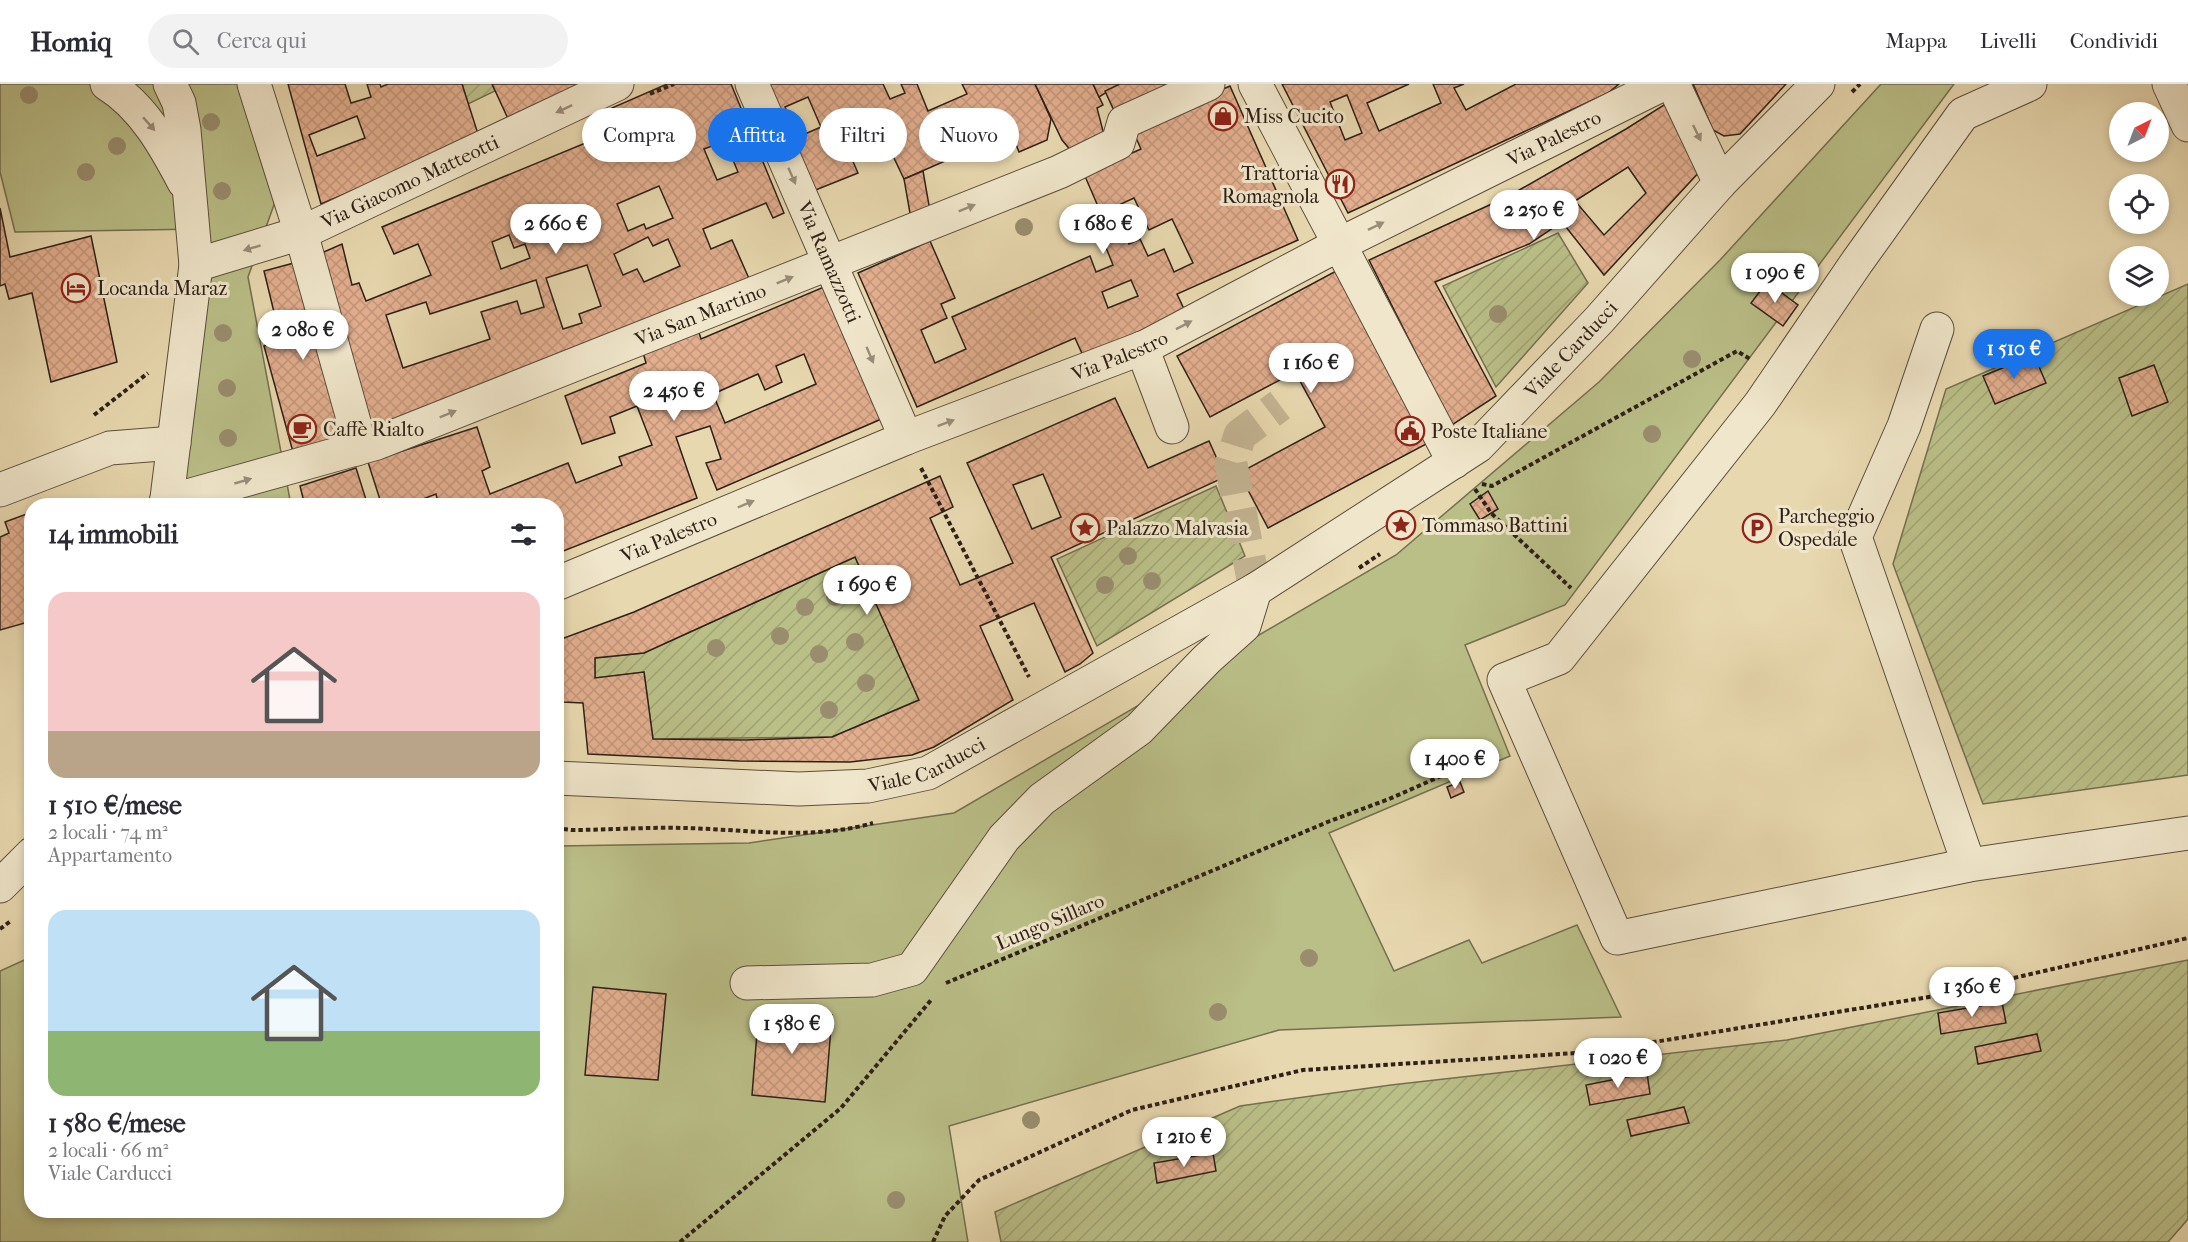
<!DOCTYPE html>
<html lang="it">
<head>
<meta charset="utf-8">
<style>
	body { margin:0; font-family:"IM FELL French Canon",serif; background:#f2f2f3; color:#2b2b33; height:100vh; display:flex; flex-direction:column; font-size:22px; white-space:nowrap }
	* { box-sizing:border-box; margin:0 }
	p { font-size:20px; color:#7c7c81 }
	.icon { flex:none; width:33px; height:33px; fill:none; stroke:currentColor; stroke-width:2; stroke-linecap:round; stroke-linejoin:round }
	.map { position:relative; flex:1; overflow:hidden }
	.details { position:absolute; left:24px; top:414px; width:540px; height:720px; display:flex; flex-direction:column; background:#fff; border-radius:24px; box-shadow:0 3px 9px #0003 }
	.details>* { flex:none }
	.top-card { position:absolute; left:582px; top:24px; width:570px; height:54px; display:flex; gap:12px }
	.needle { width:39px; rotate:42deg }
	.tools { position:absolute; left:2109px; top:18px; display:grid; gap:12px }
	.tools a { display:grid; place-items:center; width:60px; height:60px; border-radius:50%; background:#fff; box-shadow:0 3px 9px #0003; font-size:30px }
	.price { position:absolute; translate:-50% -51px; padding:0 14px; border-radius:21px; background:#fff; color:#222; font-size:20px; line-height:39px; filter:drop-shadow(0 2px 3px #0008) }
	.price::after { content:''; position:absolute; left:50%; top:36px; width:18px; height:14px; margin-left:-9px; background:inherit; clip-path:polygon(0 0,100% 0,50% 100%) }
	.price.active { background:#1a73e8; color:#fff }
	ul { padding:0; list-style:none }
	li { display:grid; align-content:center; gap:12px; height:318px; padding:0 24px }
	li span { display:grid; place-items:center; height:186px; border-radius:18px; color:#555 }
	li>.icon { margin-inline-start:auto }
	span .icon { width:108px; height:108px; fill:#fffc; stroke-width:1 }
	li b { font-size:26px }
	h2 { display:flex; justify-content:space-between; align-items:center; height:72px; padding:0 24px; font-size:26px }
	.tag { padding:0 21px; border-radius:27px; background:#fff; box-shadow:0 3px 9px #0003; font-size:21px; line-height:54px }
	.tag.active { background:#1a73e8; color:#fff }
	header { display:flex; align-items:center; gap:36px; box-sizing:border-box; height:84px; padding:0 30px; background:#fff; border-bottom:2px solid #e1e1e2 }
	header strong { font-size:28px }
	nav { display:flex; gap:33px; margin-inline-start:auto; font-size:21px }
	.search { width:420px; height:54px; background:#f2f2f3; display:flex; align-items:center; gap:15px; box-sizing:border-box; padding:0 21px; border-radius:33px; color:#7c7c81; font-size:22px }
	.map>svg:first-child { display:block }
</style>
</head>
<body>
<header>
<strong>Homiq</strong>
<div class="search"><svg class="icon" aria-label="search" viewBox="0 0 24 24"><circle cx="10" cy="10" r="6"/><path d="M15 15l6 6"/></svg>Cerca qui</div>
<nav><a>Mappa</a><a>Livelli</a><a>Condividi</a></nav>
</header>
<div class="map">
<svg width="2188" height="1158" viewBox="0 0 2188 1158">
	<defs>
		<pattern id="garden-furrows" width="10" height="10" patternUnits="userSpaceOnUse" patternTransform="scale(1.5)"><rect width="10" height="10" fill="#babe87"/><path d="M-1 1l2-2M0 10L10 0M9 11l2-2" fill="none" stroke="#a0a374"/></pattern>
		<pattern id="building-cross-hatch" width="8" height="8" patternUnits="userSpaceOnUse" patternTransform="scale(1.5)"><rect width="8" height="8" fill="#e2ae8e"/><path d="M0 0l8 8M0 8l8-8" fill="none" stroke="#c2957a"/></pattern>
	</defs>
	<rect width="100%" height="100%" fill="#e8d8af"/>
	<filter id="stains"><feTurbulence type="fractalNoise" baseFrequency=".00333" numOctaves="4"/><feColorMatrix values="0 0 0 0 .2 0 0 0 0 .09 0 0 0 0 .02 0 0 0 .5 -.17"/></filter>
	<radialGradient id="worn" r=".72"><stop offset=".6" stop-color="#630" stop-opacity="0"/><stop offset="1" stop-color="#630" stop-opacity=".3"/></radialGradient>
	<g fill="#babe87" stroke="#746f50" stroke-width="1.5">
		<polygon points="0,0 242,0 275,118 248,193 291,421 178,421 201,145 15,148 0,88"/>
		<polygon points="1881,0 1954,0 1565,521 1465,561 1510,672 1329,749 1394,887 1469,856 1482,879 1577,841 1621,933 1279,946 949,1042 968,1158 0,1158 0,887 31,873 32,1126 556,1126 557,762 749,759 954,729 1396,471 1599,298 1720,176"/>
	</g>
	<g fill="url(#garden-furrows)" stroke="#746f50" stroke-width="1.5">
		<polygon points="462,0 492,0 495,7 468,20"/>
		<polygon points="1558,149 1588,199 1496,303 1443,202"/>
		<polygon points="2188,200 2188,691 1983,720 1893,480 1946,305"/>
		<polygon points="1216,402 1245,472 1097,562 1057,475"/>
		<polygon points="855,473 919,616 832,653 653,655 644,588 595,594 595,574 644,569"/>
		<polygon points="2188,876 2188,1135 2168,1158 1001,1158 995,1128 1240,1022 1391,1001 1787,956"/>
	</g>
	<g fill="url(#building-cross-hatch)" stroke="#2e2018" stroke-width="1.5" fill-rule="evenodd">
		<path d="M288 0H345L351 19 371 13 367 0H380L381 3 388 0H462L479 53 321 120ZM357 32 365 54 317 72 309 51Z"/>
		<polygon points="492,0 585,0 510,39"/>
		<path d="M667 0H731L784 129 773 134 766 119 703 145 711 165 732 156 751 199 363 351 317 171 342 160 352 201 359 199 366 217 431 191 418 160 394 170 382 143 600 53 594 35 598 30ZM725 57 738 88 717 96 704 65ZM659 102 673 134 646 145 644 140 628 147 617 120ZM509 151 514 164 525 160 530 174 501 185 492 158ZM648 153 653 162 668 155 680 182 644 198 637 185 623 191 614 170ZM587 181 601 222 579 230 582 239 563 245 546 194ZM536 196 544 223 521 230 517 217 481 228 490 255 403 284 386 231 426 218 430 230Z"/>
		<path d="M768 0H883L890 15 905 9 901 0H917L928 27 967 10 962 0H1035L1051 35 1047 56 1019 68 1011 48 904 95 883 51 848 66 858 89 813 107ZM808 13 821 43 798 53 785 23Z"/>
		<polygon points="1035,0 1093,0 1103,21 1097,24 1103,47 1099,60 1073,69 1062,56"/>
		<polygon points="1093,0 1120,0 1099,13"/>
		<polygon points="1120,0 1165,0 1168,7 1116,31 1105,7"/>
		<path d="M1282 0H1409L1367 19 1379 47 1441 19 1433 0H1464L1454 4 1466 26 1516 0H1619L1608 9 1348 129ZM1347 11 1362 49 1345 56 1330 18Z"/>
		<polygon points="1693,0 1786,0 1740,50 1724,52 1713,46"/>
		<path d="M1230 2 1298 156 1177 210 1186 229 1084 274 1075 254 917 323 858 189 930 157 955 214 941 220 947 234 921 246 935 279 966 265 952 233 1090 172 1096 188 1113 181 1105 161 1113 157 1084 90 1141 65 1132 45ZM1134 114 1149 146 1172 135 1193 179 1174 188 1164 165 1148 172 1140 155 1129 160 1112 124ZM1131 196 1138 212 1108 224 1102 208Z"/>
		<path d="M1667 19 1701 86 1604 191 1562 138 1529 160 1435 198 1496 312 1452 341 1369 176 1507 113 1626 45ZM1628 83 1646 109 1604 151 1575 117Z"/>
		<polygon points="923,87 930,127 911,135 904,95"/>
		<polygon points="0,124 10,173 91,152 117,278 51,298 32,209 9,215 5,200 0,202"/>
		<polygon points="305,176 350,349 293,368 264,262 281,257 264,187"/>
		<polygon points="1338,186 1430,358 1268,444 1239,389 1325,343 1295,288 1210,333 1177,272"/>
		<polygon points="1767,198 1798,221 1783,242 1751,219"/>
		<path d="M831 200 886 333 717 406 706 379 721 375 710 342 676 353 697 414 556 470V422H439L436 410 405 422H382L368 378 477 343 490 383 482 387 490 410 568 379 576 399 622 381 619 373 652 361 637 322 610 333 615 349 582 360 565 312 646 279 642 265 697 242 701 255ZM804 270 816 300 725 339 713 310 758 290 765 306 782 298 776 282Z"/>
		<polygon points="2034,271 2046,299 1995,320 1983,292"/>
		<polygon points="2154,281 2168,318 2132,332 2119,294"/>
		<path d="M1115 314 1148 384 1209 357 1225 393 1051 473 1093 569 1080 580 1065 588 1034 519 980 542 1013 616 934 663 912 671 850 678 739 677 588 670 583 619 563 618 556 587V557L634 528 940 392 953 423 930 434 960 501 1013 479 967 379ZM1043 390 1061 433 1032 445 1013 401ZM855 473 919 616 832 653 746 656 653 655 644 588 595 594V574L644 569Z"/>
		<polygon points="356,384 368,422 305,422 300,402"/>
		<polygon points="1488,407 1498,425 1480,436 1470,420"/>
		<polygon points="32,428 32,537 0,546 0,453 9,449 5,438"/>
		<polygon points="1460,698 1464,708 1451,714 1447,703"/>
		<polygon points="593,903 666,910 658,996 585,991"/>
		<polygon points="2002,918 2006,939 1941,950 1938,929"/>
		<polygon points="759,924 832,931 825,1018 752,1011"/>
		<polygon points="2037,950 2041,967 1978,980 1975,963"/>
		<polygon points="1647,989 1650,1010 1590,1021 1586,1001"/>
		<polygon points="1684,1023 1689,1039 1631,1052 1627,1036"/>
		<polygon points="1213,1069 1216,1087 1157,1099 1154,1079"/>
	</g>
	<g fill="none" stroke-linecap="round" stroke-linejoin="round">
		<polyline stroke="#c3b391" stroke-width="33" stroke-dasharray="33 16" stroke-linecap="butt" points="1255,506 1231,380 1240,351 1280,321"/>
		<g stroke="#5c4e3e" stroke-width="35">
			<g id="minor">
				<path d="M107 0C143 22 165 62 184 98"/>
				<polyline points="254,0 301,149 354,338 357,365"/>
				<path id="s1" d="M752 0 906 354"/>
				<polyline points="1255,0 1454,378"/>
				<polyline points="1673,0 1720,99"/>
				<polyline points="2030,0 1963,30 1857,178 1760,320 1559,574 1504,596 1617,854 1969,781 2188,749"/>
				<polyline points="2169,0 2188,41"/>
				<path id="s2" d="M196 181 301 149 617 0"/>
				<polyline points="1937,245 1904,342 1855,453 1969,781"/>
				<polyline points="1142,264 1172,343"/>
				<polyline points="0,406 110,364 174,359"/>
				<path id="s3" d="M166 418 377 359 1059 88 1118 59 1124 38 1208 0"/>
				<polyline points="166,422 196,181 184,46 179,19 170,0"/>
				<path id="s4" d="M556 500 906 354 1145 263 1338 161 1663 0"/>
				<path id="s5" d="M556 694 799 705 868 702 928 689 1255 506 1478 362 1599 236 1720 99 1818 0"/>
				<polyline points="0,802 32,770"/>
				<polyline points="747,899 872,896 912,885 1004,754 1042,715 1139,645 1207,575 1244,542 1255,506"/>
			</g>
		</g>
		<g stroke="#2e2018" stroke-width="4" stroke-dasharray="4.5 3" stroke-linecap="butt">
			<polyline points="1852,8 1860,0"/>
			<polyline points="650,10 674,0"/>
			<polyline points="94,331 148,289"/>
			<polyline points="921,384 1029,593"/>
			<polyline points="1482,400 1492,402 1737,267 1750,275"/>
			<polyline points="1475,405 1491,429 1571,504"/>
			<polyline points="1359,484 1380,470"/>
			<path d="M556 744 571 746C608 746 645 743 682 744 745 745 811 757 873 739"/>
			<polyline points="0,845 12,836"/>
			<polyline points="946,899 1330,737 1389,715 1498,667"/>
			<polyline points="680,1158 841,1024 931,916"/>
			<polyline points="933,1158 945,1132 979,1096 1132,1026 1303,986 1593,968 1935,912 2188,854"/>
		</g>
		<use href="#minor" stroke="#f0e6cb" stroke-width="33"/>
	</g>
	<g fill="#998d6e">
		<circle cx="29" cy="11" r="9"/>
		<circle cx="211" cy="38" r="9"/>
		<circle cx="117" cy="62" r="9"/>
		<circle cx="86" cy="88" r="9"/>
		<circle cx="222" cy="107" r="9"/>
		<circle cx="1024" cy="143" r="9"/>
		<circle cx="1498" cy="230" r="9"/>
		<circle cx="223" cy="249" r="9"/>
		<circle cx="1692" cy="275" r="9"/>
		<circle cx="227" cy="304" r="9"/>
		<circle cx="1652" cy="350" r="9"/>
		<circle cx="228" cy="354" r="9"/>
		<circle cx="1206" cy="445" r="9"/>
		<circle cx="1128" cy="472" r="9"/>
		<circle cx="1152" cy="497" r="9"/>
		<circle cx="1105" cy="501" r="9"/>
		<circle cx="835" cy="513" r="9"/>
		<circle cx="805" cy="523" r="9"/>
		<circle cx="780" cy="552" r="9"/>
		<circle cx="855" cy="558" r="9"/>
		<circle cx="716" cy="564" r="9"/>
		<circle cx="819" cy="570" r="9"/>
		<circle cx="866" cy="599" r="9"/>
		<circle cx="829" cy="626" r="9"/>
		<circle cx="1309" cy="874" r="9"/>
		<circle cx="1218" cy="928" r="9"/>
		<circle cx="1031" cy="1036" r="9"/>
		<circle cx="896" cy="1116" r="9"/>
	</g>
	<defs><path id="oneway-solid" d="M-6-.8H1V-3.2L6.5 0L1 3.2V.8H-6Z" transform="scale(1.5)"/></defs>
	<g fill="#998d7a">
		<use href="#oneway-solid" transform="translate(564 25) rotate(155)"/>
		<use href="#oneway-solid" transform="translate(149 40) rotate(49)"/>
		<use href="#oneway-solid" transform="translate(1697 49) rotate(64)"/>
		<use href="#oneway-solid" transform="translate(792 92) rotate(66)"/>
		<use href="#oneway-solid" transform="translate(967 124) rotate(-22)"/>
		<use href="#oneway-solid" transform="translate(1376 142) rotate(-26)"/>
		<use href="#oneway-solid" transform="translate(252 164) rotate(163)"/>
		<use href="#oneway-solid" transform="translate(785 196) rotate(-22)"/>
		<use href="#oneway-solid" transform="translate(1184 241) rotate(-27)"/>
		<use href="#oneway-solid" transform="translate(870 271) rotate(67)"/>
		<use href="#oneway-solid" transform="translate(448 330) rotate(-22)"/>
		<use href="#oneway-solid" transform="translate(946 339) rotate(-21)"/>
		<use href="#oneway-solid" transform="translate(243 397) rotate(-16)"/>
		<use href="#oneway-solid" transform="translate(746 420) rotate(-23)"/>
	</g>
	<defs>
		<g id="shop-ring" transform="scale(1.5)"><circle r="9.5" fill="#f0e6cb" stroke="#8f2418" stroke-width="1.5"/><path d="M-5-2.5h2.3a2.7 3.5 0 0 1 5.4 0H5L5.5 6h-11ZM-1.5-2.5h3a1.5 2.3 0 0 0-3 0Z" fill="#8f2418"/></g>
		<g id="restaurant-ring" transform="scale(1.5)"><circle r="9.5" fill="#f0e6cb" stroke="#8f2418" stroke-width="1.5"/><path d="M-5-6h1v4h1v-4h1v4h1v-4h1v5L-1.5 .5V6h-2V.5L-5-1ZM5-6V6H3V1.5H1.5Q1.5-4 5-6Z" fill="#8f2418"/></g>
		<g id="hotel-ring" transform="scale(1.5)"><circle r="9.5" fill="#f0e6cb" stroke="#8f2418" stroke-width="1.5"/><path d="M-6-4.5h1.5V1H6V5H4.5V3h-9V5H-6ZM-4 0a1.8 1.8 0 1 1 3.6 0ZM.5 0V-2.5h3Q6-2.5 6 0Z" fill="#8f2418"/></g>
		<g id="cafe-ring" transform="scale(1.5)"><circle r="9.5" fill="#f0e6cb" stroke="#8f2418" stroke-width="1.5"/><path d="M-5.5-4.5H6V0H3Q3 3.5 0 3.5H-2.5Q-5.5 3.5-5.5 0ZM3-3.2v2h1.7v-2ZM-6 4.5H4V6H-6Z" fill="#8f2418"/></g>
		<g id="civic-ring" transform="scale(1.5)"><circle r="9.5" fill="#f0e6cb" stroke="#8f2418" stroke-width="1.5"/><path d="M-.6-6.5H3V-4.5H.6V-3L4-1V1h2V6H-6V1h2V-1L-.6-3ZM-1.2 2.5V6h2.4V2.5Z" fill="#8f2418"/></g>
		<g id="sight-ring" transform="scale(1.5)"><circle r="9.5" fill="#f0e6cb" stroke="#8f2418" stroke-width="1.5"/><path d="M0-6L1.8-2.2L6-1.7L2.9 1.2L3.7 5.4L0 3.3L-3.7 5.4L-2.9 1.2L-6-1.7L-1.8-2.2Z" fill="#8f2418"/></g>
		<g id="parking-ring" transform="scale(1.5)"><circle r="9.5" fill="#f0e6cb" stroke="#8f2418" stroke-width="1.5"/><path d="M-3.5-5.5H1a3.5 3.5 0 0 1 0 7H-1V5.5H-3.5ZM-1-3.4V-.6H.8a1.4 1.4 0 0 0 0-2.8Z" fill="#8f2418"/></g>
	</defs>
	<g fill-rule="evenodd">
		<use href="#shop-ring" x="1223" y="32"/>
		<use href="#restaurant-ring" x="1340" y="100"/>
		<use href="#hotel-ring" x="76" y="204"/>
		<use href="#cafe-ring" x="302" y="345"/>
		<use href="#civic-ring" x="1410" y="347"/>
		<use href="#sight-ring" x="1401" y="441"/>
		<use href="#sight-ring" x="1085" y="444"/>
		<use href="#parking-ring" x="1757" y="444"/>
	</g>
	<g text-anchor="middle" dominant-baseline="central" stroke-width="6" stroke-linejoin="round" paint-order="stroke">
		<g font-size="20" fill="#2e2018" stroke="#f0e6cb" text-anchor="start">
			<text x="1244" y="32">Miss Cucito</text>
			<text x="1319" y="89" text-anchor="end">Trattoria<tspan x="1319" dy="23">Romagnola</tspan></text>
			<text x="97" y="204">Locanda Maraz</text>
			<text x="323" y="345">Caffè Rialto</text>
			<text x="1431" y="347">Poste Italiane</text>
			<text x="1778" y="432">Parcheggio<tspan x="1778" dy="23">Ospedale</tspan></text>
			<text x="1422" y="441">Tommaso Battini</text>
			<text x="1106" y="444">Palazzo Malvasia</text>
		</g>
		<g font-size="20" fill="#2e2018" stroke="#f0e6cb">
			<text stroke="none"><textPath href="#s4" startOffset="1094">Via Palestro</textPath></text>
			<text stroke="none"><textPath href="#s2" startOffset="230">Via Giacomo Matteotti</textPath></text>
			<text stroke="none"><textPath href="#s1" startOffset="194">Via Ramazzotti</textPath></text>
			<text stroke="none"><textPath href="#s3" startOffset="567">Via San Martino</textPath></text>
			<text stroke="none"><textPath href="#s5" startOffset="1148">Viale Carducci</textPath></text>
			<text stroke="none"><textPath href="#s4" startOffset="608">Via Palestro</textPath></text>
			<text stroke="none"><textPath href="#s4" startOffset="122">Via Palestro</textPath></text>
			<text stroke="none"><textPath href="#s5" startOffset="375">Viale Carducci</textPath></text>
			<text transform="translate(1050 838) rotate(-23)">Lungo Sillaro</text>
		</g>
	</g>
	<rect width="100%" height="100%" filter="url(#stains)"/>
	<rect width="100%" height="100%" fill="url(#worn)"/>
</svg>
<div class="tools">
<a><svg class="needle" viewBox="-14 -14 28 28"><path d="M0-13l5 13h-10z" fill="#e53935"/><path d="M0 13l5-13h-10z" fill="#7c7c81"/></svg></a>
<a><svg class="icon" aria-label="locate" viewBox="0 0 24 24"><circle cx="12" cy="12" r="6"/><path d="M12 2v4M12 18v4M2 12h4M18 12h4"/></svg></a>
<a><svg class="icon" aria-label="layers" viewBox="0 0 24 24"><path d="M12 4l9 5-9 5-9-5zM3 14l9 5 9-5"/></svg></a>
</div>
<b class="price" style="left:1534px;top:157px">2 250 €</b>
<b class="price" style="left:556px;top:171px">2 660 €</b>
<b class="price" style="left:1103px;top:171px">1 680 €</b>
<b class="price" style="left:1775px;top:220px">1 090 €</b>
<b class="price" style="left:303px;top:277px">2 080 €</b>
<b class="price active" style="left:2014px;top:296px">1 510 €</b>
<b class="price" style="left:1311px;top:310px">1 160 €</b>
<b class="price" style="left:674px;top:338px">2 450 €</b>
<b class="price" style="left:867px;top:532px">1 690 €</b>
<b class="price" style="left:1455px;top:706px">1 400 €</b>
<b class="price" style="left:1972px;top:934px">1 360 €</b>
<b class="price" style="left:792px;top:971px">1 580 €</b>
<b class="price" style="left:1618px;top:1005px">1 020 €</b>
<b class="price" style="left:1184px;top:1084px">1 210 €</b>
<div class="top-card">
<a class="tag">Compra</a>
<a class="tag active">Affitta</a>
<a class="tag">Filtri</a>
<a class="tag">Nuovo</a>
</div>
<section class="details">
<h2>14 immobili<svg class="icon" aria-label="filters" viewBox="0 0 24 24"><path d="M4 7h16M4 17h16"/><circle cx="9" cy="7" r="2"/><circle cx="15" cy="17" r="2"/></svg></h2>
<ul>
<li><span style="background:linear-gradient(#f6c9c9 75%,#b9a48a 0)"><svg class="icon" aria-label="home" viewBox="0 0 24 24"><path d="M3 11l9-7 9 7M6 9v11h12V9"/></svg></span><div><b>1 510 €/mese</b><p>2 locali · 74 m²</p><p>Appartamento</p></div></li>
<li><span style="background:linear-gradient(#bfe0f5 65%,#8fb573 0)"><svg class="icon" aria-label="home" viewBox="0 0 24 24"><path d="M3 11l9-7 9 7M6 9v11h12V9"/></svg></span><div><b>1 580 €/mese</b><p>2 locali · 66 m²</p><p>Viale Carducci</p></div></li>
</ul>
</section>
</div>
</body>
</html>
